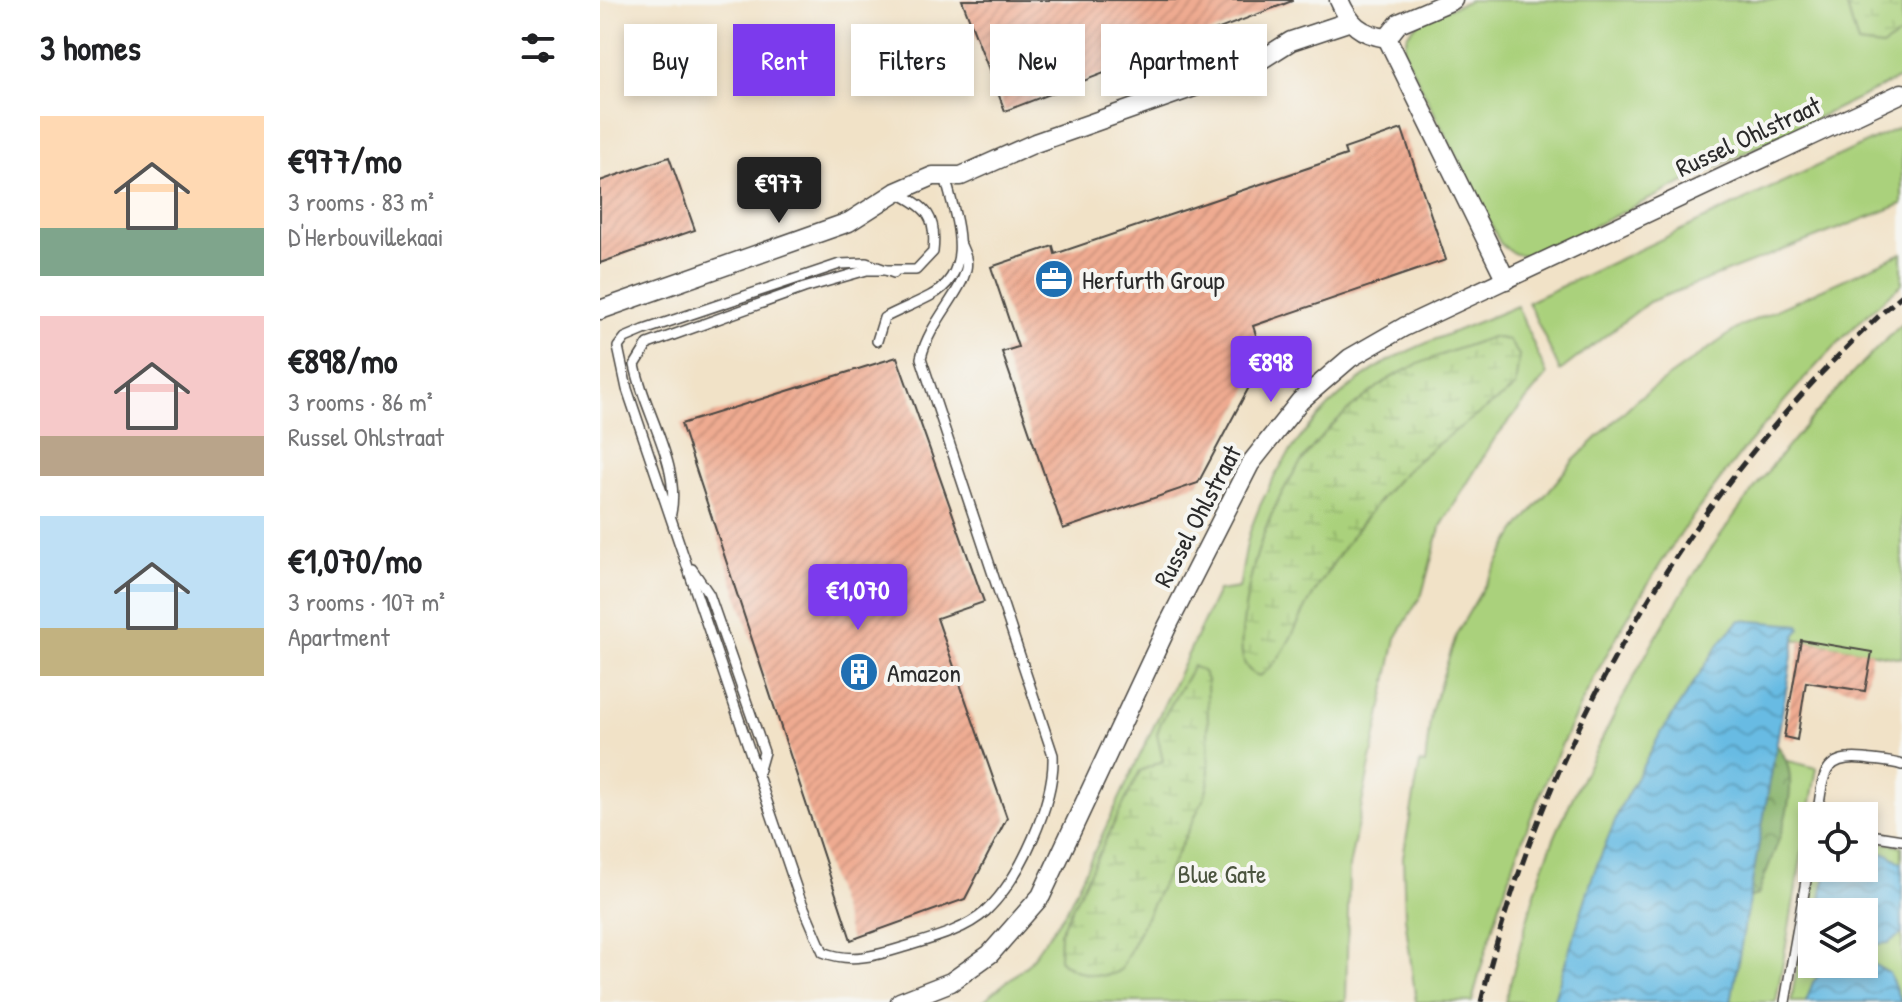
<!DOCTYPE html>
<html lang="en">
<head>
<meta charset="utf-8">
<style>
	body { margin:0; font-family:"Patrick Hand",sans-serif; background:#f2f2f2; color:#202124; height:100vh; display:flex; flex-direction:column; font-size:30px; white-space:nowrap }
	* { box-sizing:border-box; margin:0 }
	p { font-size:26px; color:#757577 }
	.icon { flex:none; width:44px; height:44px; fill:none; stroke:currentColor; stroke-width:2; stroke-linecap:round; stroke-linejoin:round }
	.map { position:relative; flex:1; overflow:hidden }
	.details { display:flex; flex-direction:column; background:#fff; width:600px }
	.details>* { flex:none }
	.top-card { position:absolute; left:24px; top:24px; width:760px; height:72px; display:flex; gap:16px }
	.buttons { position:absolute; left:1198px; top:802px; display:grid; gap:16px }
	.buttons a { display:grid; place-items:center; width:80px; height:80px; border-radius:0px; background:#fff; box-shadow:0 4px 12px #0003; font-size:40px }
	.price { position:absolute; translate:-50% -68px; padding:0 18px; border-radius:8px; background:#7c3aed; color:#fff; font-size:26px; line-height:52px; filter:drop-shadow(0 2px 4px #0008) }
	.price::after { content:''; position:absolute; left:50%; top:48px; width:24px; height:18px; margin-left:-12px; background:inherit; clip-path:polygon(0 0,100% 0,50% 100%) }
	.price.selected { background:#222; color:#fff }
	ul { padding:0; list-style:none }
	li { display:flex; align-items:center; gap:24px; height:200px; padding:0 40px }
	li span { display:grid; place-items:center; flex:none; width:224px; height:160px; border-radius:0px; color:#555 }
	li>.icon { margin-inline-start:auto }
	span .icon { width:96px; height:96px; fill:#fffc; stroke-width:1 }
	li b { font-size:34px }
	h2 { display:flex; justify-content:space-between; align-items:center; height:96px; padding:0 40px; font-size:34px }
	.pill { padding:0 28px; border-radius:0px; background:#fff; box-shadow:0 4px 12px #0003; font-size:28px; line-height:72px }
	.pill.selected { background:#7c3aed; color:#fff }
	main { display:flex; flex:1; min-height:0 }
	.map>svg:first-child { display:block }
</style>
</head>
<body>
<main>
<section class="details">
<h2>3 homes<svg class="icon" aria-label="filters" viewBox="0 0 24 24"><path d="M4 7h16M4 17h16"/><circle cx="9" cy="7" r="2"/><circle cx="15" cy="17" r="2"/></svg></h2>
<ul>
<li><span style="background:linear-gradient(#ffd9b3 70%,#7fa58c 0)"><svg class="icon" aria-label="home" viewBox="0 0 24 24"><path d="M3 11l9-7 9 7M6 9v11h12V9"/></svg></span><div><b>€977/mo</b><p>3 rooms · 83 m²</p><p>D'Herbouvillekaai</p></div></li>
<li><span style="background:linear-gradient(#f6c9c9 75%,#b9a48a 0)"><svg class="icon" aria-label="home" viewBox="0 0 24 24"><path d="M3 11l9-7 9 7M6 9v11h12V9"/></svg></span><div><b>€898/mo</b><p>3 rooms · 86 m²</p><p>Russel Ohlstraat</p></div></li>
<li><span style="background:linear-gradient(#bfe0f5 70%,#c2b280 0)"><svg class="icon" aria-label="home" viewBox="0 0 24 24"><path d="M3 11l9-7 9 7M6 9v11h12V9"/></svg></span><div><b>€1,070/mo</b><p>3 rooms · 107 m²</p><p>Apartment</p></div></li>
</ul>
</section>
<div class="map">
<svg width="1302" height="1002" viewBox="0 0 1302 1002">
	<defs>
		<pattern id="forest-crowns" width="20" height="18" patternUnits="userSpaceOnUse" patternTransform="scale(2)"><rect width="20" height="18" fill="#87b36b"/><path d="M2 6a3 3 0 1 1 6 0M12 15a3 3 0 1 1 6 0" fill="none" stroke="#6f9258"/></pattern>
		<pattern id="wetland-marsh" width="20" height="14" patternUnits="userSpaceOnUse" patternTransform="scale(2)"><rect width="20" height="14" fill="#aad17b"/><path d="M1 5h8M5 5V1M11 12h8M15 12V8" fill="none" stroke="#92b46a"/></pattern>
		<pattern id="water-waves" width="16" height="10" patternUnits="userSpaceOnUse" patternTransform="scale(2)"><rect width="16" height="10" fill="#67bbe3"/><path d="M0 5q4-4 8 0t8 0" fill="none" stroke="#5598b8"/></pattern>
		<pattern id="building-hatch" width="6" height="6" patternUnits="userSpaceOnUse" patternTransform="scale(2)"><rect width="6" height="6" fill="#efab91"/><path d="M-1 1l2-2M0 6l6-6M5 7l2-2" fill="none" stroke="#cd937d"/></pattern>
	</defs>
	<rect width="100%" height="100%" fill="#f6f6f2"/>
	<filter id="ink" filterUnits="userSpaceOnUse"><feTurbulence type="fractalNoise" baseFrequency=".0125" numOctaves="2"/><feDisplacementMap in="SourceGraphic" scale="16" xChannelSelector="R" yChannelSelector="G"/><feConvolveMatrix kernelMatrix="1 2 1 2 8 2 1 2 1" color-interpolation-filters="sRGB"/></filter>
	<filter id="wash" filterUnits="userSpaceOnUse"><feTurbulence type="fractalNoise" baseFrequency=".006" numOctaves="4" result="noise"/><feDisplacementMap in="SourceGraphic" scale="32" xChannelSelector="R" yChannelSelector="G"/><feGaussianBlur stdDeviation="1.8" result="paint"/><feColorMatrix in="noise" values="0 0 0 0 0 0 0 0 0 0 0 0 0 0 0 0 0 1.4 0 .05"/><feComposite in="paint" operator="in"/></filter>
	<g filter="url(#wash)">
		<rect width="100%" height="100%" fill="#f1e2c7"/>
		<g fill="#aad17b" stroke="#6a7e53" stroke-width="2" fill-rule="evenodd">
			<path d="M870 0H1302V77L934 255C918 257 912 254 900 243L805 55C799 19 843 12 870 0Z"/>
			<polygon points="1302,126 1302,204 1049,302 960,371 928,302"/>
			<path d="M1302 253V284C1254 323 1210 371 1170 418 1023 589 927 784 872 1002H816L805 917 803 857 820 763 825 764 831 712 857 633 916 531 973 461 1036 400 1141 326Z"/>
			<path d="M917 306 947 375 895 438 840 528 822 594 796 638 749 867 746 1002H382L428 964 467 909 618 591 639 588C643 569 645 547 651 528 677 456 729 391 798 356 837 337 878 323 917 306Z"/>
			<path d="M1302 324V658L1201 640 1145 637 989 1002H905C918 957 928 911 943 867 960 820 984 774 1007 729 1084 573 1176 444 1302 324Z"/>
			<polygon points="1172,757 1217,768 1176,1002 1131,1002 1135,903"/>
			<path d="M1264 839 1302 846V1002H1191L1214 868H1264ZM1212 912H1264V964H1212Z"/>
		</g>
		<path fill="url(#forest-crowns)" stroke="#596f4b" stroke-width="2" d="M1174 742C1213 780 1171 854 1158 895L1148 898Z"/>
		<g fill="url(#wetland-marsh)" stroke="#6a7e53" stroke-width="2">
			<polygon points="1245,0 1302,0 1302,34 1282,47 1258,44"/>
			<path d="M892 337 908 340 919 355 915 387C872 421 824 448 787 491 758 525 733 562 710 600 695 626 686 658 660 676 637 670 641 643 643 624 653 535 689 455 761 400 772 392 784 381 796 375 826 359 860 348 892 337Z"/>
			<path d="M593 666 603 672 607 680 609 781 605 796 521 969C506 982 471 973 459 959L460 932 540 771 563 761 557 734 561 722Z"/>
		</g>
		<g fill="url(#water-waves)" stroke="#497387" stroke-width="2">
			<polygon points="1140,620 1199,625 1201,629 1196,634 1131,1002 953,1002 993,875 1021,806 1059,736 1121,641"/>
			<path d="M1264 851 1288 854 1302 863V934L1288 943 1264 946V912H1223C1219 896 1223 882 1231 868H1264Z"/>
			<polygon points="1264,959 1289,973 1301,1002 1206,1002 1213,982 1227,966 1264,964"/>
		</g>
		<g id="blocks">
			<g fill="url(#building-hatch)">
				<polygon points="362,0 692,0 692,1 405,111"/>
				<polygon points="802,129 846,260 653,326 664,359 598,483 463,529 402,352 418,347 391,267 453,246 455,254 746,155 744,149"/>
				<polygon points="69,157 95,230 0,263 0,181"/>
				<polygon points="297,357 384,602 337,618 407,818 365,899 251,940 81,424"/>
				<polygon points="1201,640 1272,652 1265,691 1206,682 1197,740 1184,737"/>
			</g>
		</g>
	</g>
	<g filter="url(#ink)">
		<use href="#blocks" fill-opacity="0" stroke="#494642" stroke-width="2"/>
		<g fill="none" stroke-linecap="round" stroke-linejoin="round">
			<g stroke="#494642" stroke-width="12">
				<g id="service">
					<path d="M294 273 266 263 240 264 44 330 25 338 18 347 27 389 199 896 223 952C250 963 275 956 301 948 330 939 364 931 386 911 420 879 455 801 453 755L321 358C329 323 361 294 366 269 368 260 365 254 361 245"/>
					<path d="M277 341 284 318C299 310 315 304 330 296 378 271 355 217 345 176"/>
					<path d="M71 513C81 465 44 412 35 365L48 344 204 288 267 270H316L333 252C337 216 327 207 296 192"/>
					<polyline points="92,569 109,594 164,752 158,773"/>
					<path d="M1217 816C1224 780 1219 754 1264 759 1277 761 1291 761 1302 765"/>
					<polyline points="1264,834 1302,840"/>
					<polyline points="1185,1002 1212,846"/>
				</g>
			</g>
			<g stroke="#494642" stroke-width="21">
				<g id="minor">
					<path d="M739 0C750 25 760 34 787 38"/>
					<polyline points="787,38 906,280"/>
					<polyline points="787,38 799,23 853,0"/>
					<polyline points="0,310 249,222 296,192 333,176 361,176 435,143 648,68 691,41 748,22"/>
					<polyline points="300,1002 351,982 390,954 441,896 567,627 650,464 700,401 750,358 804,327 1302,93"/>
				</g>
			</g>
			<use href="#service" stroke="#fff" stroke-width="9"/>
			<use href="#minor" stroke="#fff" stroke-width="18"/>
			<path stroke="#2b2b2b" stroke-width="5" stroke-dasharray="12 6" stroke-linecap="butt" d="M881 1002C946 733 1095 479 1302 295"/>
		</g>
	</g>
	<defs>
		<g id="office-disc" transform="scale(2)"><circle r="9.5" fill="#1f6fb2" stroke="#f6f6f2"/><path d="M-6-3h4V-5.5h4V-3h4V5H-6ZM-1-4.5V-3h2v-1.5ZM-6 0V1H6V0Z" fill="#fff"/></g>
		<g id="building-disc" transform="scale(2)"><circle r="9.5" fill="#1f6fb2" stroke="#f6f6f2"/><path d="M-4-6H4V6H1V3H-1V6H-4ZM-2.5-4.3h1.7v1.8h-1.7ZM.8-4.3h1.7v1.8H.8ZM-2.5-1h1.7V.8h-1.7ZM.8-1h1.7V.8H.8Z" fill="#fff"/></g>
	</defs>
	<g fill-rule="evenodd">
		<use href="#office-disc" x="454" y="279"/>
		<use href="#building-disc" x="259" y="672"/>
	</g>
	<g text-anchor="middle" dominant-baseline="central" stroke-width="8" stroke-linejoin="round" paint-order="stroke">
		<g font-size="26" fill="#2b2b2b" stroke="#f6f6f2">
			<text transform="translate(1148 136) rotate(-25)">Russel Ohlstraat</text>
			<text transform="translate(597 516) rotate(-62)">Russel Ohlstraat</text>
		</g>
		<g font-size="26" fill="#2b2b2b" stroke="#f6f6f2" text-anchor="start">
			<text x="482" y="279">Herfurth Group</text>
			<text x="287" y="672">Amazon</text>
		</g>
		<g font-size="26" fill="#4b543f" stroke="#f6f6f2">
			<text x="622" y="873">Blue Gate</text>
		</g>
	</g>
</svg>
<div class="buttons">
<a><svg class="icon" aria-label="locate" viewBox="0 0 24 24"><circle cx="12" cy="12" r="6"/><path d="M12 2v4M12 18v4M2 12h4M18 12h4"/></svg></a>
<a><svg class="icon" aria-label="layers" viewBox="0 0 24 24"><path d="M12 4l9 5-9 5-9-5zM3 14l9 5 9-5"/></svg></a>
</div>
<b class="price selected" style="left:179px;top:225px">€977</b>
<b class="price" style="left:671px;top:404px">€898</b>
<b class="price" style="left:258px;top:632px">€1,070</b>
<div class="top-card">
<a class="pill">Buy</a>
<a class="pill selected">Rent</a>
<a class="pill">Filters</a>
<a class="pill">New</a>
<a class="pill">Apartment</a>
</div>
</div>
</main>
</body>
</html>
